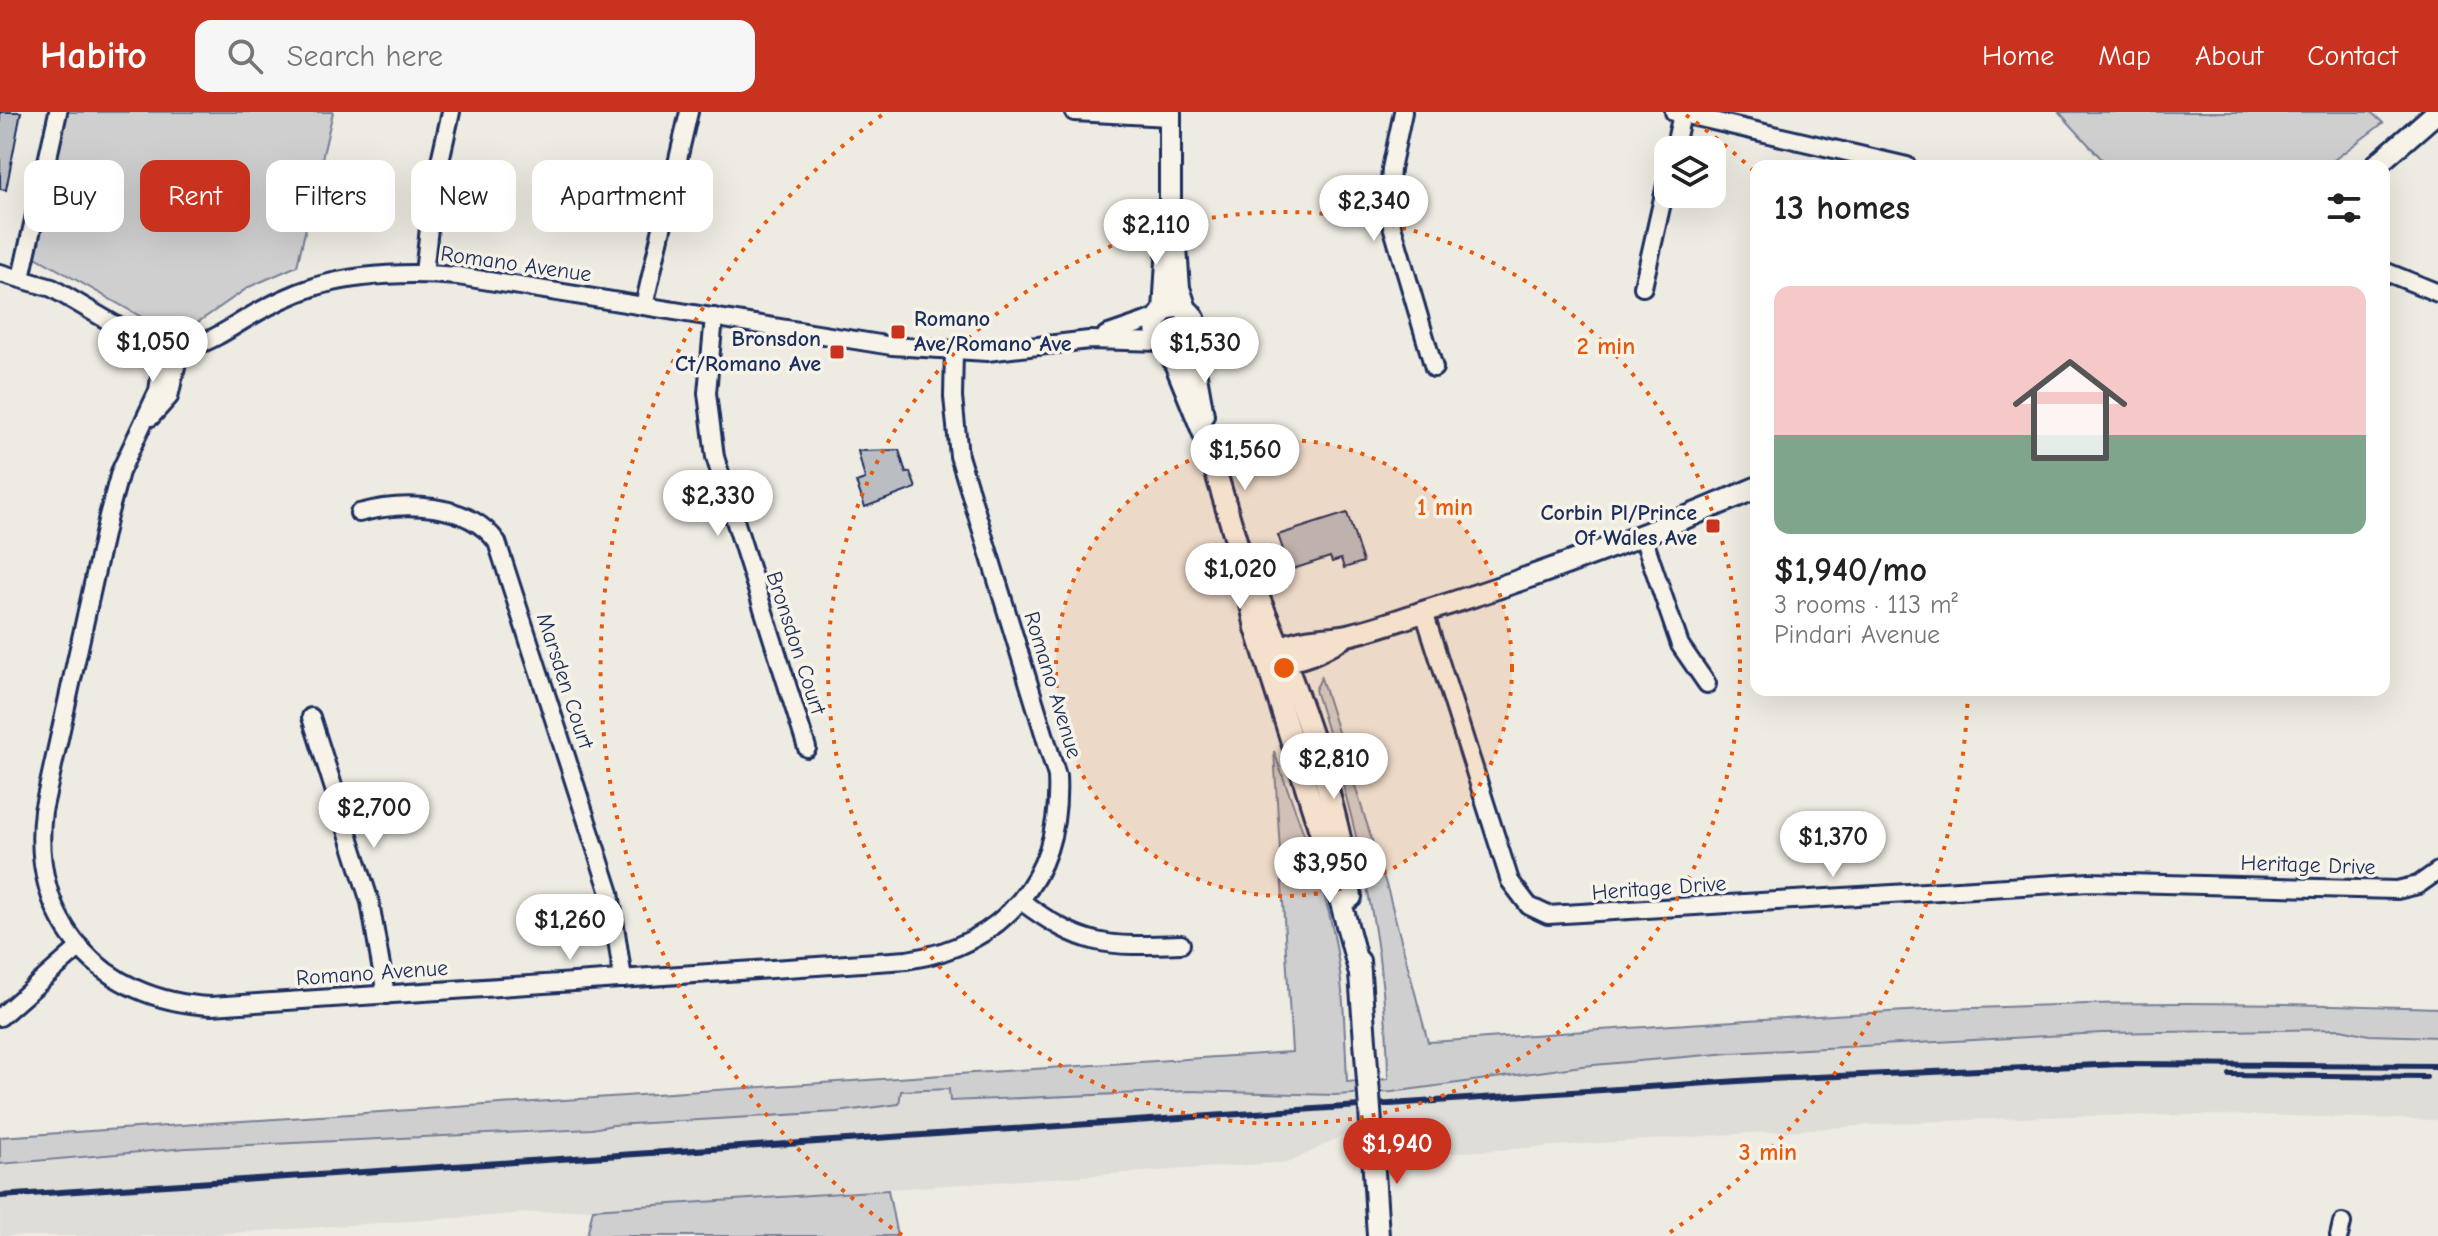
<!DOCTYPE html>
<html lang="en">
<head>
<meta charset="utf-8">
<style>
	body { margin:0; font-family:"Comic Neue",sans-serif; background:#f6f6f6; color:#222; height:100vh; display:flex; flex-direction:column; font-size:30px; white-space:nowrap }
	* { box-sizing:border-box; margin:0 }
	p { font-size:26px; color:#767676 }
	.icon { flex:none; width:44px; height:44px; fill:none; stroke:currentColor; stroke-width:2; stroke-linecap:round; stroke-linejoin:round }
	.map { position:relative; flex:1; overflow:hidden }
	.side { position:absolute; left:1750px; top:48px; width:640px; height:536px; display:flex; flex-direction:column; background:#fff; border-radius:16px; box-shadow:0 8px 32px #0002 }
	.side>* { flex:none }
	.guide { position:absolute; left:24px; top:48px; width:760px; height:72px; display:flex; gap:16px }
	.tools { position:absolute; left:1654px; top:24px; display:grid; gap:16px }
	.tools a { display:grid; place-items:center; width:72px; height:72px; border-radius:16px; background:#fff; box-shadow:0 8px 32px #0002; font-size:40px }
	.price { position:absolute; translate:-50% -68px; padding:0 18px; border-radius:28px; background:#fff; color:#222; font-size:26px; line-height:52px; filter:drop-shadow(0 2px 4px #0008) }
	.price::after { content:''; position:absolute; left:50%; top:48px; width:24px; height:18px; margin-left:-12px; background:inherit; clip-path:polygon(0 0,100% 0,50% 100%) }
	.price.active { background:#c8321e; color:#fff }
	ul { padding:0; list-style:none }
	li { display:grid; align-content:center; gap:16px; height:424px; padding:0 24px }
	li+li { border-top:2px solid #e0e0e0 }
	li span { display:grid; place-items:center; height:248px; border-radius:16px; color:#555 }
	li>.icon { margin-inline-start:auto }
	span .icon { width:144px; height:144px; fill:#fffc; stroke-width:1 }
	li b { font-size:34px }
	h2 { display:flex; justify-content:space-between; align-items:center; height:96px; padding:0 24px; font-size:34px }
	.tag { padding:0 28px; border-radius:16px; background:#fff; box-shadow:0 8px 32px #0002; font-size:28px; line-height:72px }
	.tag.active { background:#c8321e; color:#fff }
	header { display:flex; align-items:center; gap:48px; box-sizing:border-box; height:112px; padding:0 40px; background:#c8321e; color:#fff }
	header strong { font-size:38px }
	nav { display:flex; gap:44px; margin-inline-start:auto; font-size:28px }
	.search { width:560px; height:72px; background:#f6f6f6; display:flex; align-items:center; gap:20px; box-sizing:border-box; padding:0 28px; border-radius:16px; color:#767676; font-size:30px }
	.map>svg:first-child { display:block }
</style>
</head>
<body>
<header>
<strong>Habito</strong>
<div class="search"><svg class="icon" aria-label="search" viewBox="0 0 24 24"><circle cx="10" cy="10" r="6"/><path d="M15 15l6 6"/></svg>Search here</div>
<nav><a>Home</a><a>Map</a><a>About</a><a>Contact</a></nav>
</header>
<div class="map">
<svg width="2438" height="1124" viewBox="0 0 2438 1124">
	<rect width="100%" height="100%" fill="#eeebe2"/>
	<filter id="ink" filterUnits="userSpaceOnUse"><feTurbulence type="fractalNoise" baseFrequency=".0125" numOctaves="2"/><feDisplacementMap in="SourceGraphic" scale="16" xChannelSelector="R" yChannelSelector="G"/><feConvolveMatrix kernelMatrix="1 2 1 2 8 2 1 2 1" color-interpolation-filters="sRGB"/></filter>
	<g filter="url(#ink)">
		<polygon fill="#deddd8" points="2341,917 2369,923 2438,925 2438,1008 2254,1003 2070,1004 1919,1010 1421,1043 1418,1013 1351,1019 1291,1050 187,1124 0,1124 0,1052 187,1036 592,1017 613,1013 837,1000 899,992 900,979 949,977 951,989 1190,979 1334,983 1392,980 1582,954 1730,941 2102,921"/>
		<g fill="#cfcfcf" stroke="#757f96" stroke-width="2">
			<polygon points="66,0 333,0 297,154 249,175 191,215 175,216 147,208 34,144"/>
			<polygon points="2059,0 2371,0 2383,11 2326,54 2108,54"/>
			<path d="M1321 566 1388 779 1428 930C1637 916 1847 899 2057 893 2184 889 2311 892 2438 896V925L2369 923 2341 917 2102 921 1730 941 1582 954 1392 980 1334 983 1190 979 950 989 949 977 901 979 899 992 837 1000 613 1013 592 1017 187 1036 0 1052V1025L1292 940 1274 639C1296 704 1324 766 1336 834 1344 879 1345 924 1347 970L1388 967C1387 834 1355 704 1315 578Z"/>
			<polygon points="888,1078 897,1124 587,1124 593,1097"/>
		</g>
		<g fill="#babdc2" stroke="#1b2f5e" stroke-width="2">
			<polygon points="0,0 21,0 6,78 0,77"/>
			<polygon points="899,338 906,361 910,360 916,376 865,395 856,370 865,367 858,339"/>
			<polygon points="1347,401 1363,450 1344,456 1341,447 1332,450 1330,445 1290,458 1278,423"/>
		</g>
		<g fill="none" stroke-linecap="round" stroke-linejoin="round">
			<g stroke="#1b2f5e" stroke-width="22">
				<g id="minor">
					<polyline points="1074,0 1169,5"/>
					<polyline points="1403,0 1391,57 1388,100 1434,256"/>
					<polyline points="1674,0 1907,54"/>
					<polyline points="1674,38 1682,2"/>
					<polyline points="2384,159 2438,181"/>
					<path d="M0 161 52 176 148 232C188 245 211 228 244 208 267 194 292 182 317 174 364 161 410 160 458 164L892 234 987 240 1089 228 1162 230"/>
					<polyline points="424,161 433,80 451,0"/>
					<polyline points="21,166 58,0"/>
					<polyline points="1643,175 1668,64"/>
					<polyline points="644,194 689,0"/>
					<polyline points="714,205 707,281 715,345 807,636"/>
					<polyline points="1106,223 1158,205"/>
					<path d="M164 237 158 279 120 360 108 404 43 699C29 810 101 889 211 894L907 848C1005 833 1062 764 1057 664L959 344 953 285 954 239"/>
					<polyline points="151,305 169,285 180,237"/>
					<path d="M359 401C403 389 468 390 497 430L610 781 623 867"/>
					<polyline points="1643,425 1680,533 1707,572"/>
					<polyline points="1424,500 1510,769 1529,794 1548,803 2089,770 2397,778 2418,773 2438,759"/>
					<polyline points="311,605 370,790 386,883"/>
					<path d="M1021 789C1083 835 1105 835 1181 832"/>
					<polyline points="0,905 80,835"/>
					<polyline points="2339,1124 2342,1111"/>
				</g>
			</g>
			<g stroke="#1b2f5e" stroke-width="26">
				<g id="tertiary">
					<polyline points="2375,54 2437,0"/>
					<polyline points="1175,122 1179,176 1186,197"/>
					<circle cx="1176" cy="215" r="20"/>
					<polyline points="1164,199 1170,99 1170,0"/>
					<polyline points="1190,230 1203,303"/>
					<polyline points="1168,234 1206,327 1241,445 1256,516 1332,757 1360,862"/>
					<path d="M1258 484C1299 579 1336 683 1351 785"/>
					<path d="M1272 543C1293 524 1321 528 1347 523 1372 518 1399 508 1423 500 1537 465 1647 423 1756 376"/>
					<path d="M1273 548C1299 551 1322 538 1344 525"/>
					<polyline points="1359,849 1368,969"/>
					<polyline points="1372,1027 1378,1124"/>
				</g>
			</g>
			<use href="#minor" stroke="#f7f3e8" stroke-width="16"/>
			<use href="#tertiary" stroke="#f7f3e8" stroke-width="20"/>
			<g stroke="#1b2f5e" stroke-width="6">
				<polyline points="2230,963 2426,965"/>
				<polyline points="0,1084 1769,967 2121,952 2438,954"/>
			</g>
			<g stroke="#1b2f5e" stroke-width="26" stroke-linecap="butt">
				<polyline id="tertiary-bridge" points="1368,969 1372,1027"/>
			</g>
			<use href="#tertiary-bridge" stroke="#f7f3e8" stroke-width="20"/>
		</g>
	</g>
	<circle cx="1284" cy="556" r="228" fill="#e8590c" fill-opacity=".12"/>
	<g fill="none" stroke="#e8590c" stroke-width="4" stroke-dasharray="4 8">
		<circle cx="1284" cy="556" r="228"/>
		<circle cx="1284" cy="556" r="456"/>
		<path d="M1968 580A684 684 0 0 1 1666 1123M902 1123A684 684 0 0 1 882 3M1686 3A684 684 0 0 1 1755 60"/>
	</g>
	<g fill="#c8321e" stroke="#f7f3e8" stroke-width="3">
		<rect x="890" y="212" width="16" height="16" rx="4"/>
		<rect x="829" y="232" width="16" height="16" rx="4"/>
		<rect x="1705" y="406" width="16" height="16" rx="4"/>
	</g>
	<g text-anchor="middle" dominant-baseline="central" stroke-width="7" stroke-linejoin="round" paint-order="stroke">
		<g font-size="22" fill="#1b2f5e" stroke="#f7f3e8">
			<text transform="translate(516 152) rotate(8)">Romano Avenue</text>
			<text transform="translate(796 531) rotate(72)">Bronsdon Court</text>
			<text transform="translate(565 569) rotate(72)">Marsden Court</text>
			<text transform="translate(1053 573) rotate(73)">Romano Avenue</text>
			<text transform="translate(2308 753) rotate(2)">Heritage Drive</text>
			<text transform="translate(1659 776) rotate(-4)">Heritage Drive</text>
			<text transform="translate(372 861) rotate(-4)">Romano Avenue</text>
		</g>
		<g font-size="22" font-weight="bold" fill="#1b2f5e" stroke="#f7f3e8" text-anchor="end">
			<text x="914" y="207" text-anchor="start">Romano<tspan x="914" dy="25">Ave/Romano Ave</tspan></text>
			<text x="821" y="227">Bronsdon<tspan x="821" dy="25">Ct/Romano Ave</tspan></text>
			<text x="1697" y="401">Corbin Pl/Prince<tspan x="1697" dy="25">Of Wales Ave</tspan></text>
		</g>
	</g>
	<circle cx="1284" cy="556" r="12" fill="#e8590c" stroke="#f7f3e8" stroke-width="4"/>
	<g font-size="24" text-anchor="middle" font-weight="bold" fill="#e8590c" stroke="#f7f3e8" stroke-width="7" stroke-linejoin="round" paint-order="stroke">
		<text x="1606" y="242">2 min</text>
		<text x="1445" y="403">1 min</text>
		<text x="1768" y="1048">3 min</text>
	</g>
</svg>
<div class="tools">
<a><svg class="icon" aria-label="layers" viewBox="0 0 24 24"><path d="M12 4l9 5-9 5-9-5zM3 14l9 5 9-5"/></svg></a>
</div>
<b class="price" style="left:1374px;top:131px">$2,340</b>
<b class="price" style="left:1156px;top:155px">$2,110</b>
<b class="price" style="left:153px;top:272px">$1,050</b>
<b class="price" style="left:1205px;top:273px">$1,530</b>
<b class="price" style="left:1245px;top:380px">$1,560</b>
<b class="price" style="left:718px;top:426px">$2,330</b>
<b class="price" style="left:1240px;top:499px">$1,020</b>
<b class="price" style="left:1334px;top:689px">$2,810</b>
<b class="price" style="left:374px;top:738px">$2,700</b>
<b class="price" style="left:1833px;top:767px">$1,370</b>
<b class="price" style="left:1330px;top:793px">$3,950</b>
<b class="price" style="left:570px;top:850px">$1,260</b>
<b class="price active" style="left:1397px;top:1074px">$1,940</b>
<div class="guide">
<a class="tag">Buy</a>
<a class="tag active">Rent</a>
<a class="tag">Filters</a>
<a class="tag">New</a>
<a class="tag">Apartment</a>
</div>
<section class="side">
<h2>13 homes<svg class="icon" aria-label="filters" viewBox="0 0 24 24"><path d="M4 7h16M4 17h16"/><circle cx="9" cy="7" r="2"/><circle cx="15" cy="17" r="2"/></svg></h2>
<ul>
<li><span style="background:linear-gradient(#f6c9c9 60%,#7fa58c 0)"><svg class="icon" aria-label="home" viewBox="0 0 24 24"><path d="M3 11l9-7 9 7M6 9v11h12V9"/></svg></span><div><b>$1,940/mo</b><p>3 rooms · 113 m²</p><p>Pindari Avenue</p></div></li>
</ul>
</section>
</div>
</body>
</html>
